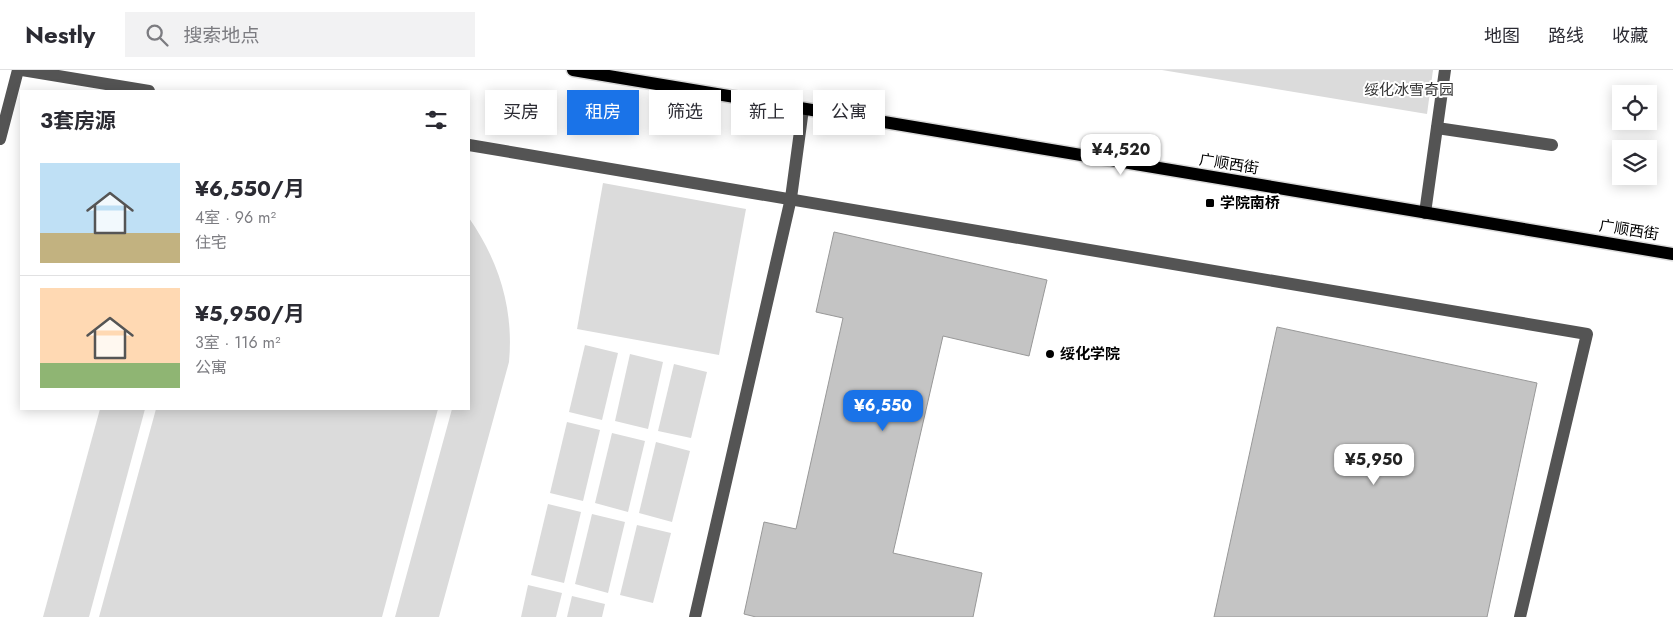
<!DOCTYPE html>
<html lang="zh">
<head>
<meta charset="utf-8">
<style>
	body { margin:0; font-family:Jost,"Noto Sans SC",sans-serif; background:#f2f2f3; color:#2b2b33; height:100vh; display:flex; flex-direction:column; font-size:19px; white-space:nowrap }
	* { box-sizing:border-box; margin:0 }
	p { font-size:16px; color:#7c7c81 }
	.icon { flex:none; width:28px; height:28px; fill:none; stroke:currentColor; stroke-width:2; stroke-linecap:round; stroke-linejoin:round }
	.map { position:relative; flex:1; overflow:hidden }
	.sheet { position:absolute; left:20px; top:20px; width:450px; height:320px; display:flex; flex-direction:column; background:#fff; border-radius:0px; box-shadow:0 2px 12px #0003 }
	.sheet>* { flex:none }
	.top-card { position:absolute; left:485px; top:20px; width:475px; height:45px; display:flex; gap:10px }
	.tools { position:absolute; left:1612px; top:15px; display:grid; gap:10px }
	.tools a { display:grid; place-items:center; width:45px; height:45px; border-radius:0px; background:#fff; box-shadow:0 2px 12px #0003; font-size:25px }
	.price { position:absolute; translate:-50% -42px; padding:0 11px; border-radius:10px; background:#fff; color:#222; font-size:16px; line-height:32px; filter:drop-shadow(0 1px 2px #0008) }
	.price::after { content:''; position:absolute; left:50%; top:30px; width:15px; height:11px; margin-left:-8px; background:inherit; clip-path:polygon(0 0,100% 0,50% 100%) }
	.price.on { background:#1a73e8; color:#fff }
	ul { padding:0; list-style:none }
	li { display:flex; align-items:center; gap:15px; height:125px; padding:0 20px }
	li+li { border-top:1px solid #e1e1e2 }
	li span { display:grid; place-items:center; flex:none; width:140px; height:100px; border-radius:0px; color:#555 }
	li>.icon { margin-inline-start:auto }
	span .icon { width:60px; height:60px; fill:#fffc; stroke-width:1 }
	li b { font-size:21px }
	h2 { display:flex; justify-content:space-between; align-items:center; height:60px; padding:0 20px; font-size:21px }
	.pill { padding:0 18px; border-radius:0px; background:#fff; box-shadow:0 2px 12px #0003; font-size:18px; line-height:45px }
	.pill.on { background:#1a73e8; color:#fff }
	header { display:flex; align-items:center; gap:30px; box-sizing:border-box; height:70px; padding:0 25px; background:#fff; border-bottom:1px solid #e1e1e2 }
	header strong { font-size:24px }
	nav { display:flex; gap:28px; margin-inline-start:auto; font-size:18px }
	.search { width:350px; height:45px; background:#f2f2f3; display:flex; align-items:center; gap:12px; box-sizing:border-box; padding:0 18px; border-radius:0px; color:#7c7c81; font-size:19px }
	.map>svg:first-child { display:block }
</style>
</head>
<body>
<header>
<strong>Nestly</strong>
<div class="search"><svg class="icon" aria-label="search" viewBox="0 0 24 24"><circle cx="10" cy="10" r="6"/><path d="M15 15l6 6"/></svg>搜索地点</div>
<nav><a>地图</a><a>路线</a><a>收藏</a></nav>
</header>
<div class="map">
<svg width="1673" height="547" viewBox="0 0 1673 547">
	<rect width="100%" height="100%" fill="#fff"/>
	<g fill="#dbdbdb">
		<polygon points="1162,0 1433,0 1427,44"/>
		<polygon points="603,113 746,139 719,285 577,259"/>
		<path d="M469 148C499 191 514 239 509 292L439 547H395L452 339H469Z"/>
		<polygon points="585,275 618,283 602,350 569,342"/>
		<polygon points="630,284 663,292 648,359 615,351"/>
		<polygon points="674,294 707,302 691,368 658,361"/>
		<polygon points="100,339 145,339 89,547 43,547"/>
		<polygon points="156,339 438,339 382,547 99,547"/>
		<polygon points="567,352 600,360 583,431 550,423"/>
		<polygon points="612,363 645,371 628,442 595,433"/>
		<polygon points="656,372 690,381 672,452 639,443"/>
		<polygon points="548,434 581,442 564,513 531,505"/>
		<polygon points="592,444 625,452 608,523 575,514"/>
		<polygon points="637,455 671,463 653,533 620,525"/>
		<polygon points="528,515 562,523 556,547 521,547"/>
		<polygon points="572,526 605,534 602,547 567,547"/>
	</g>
	<g fill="#c4c4c4" stroke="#989898">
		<polygon points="834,162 1047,210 1029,286 943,266 893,483 982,503 973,547 756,547 744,544 764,452 796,459 843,248 816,242"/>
		<polygon points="1277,257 1537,313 1487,547 1214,547"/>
	</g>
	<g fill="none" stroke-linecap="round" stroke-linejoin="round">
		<g stroke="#dbdbdb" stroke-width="15">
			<polyline id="major" points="573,0 1673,184"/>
		</g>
		<g stroke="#545454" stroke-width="12">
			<polyline points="22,0 149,21"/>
			<polyline points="1437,58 1552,75"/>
			<polyline points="0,69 18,0"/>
			<polyline points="469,75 1587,264 1520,547"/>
			<polyline points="1425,143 1445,0"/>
			<polyline points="695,547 791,128 803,39"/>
		</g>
		<use href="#major" stroke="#000" stroke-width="12"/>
	</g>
	<g fill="#000" stroke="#fff" stroke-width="2">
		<rect x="1205" y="128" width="10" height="10" rx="2.5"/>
		<circle cx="1050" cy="284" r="5"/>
	</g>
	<g text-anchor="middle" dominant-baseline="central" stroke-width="4" stroke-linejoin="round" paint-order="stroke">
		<g font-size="15" fill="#323232" stroke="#fff">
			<text x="1409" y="20">绥化冰雪奇园</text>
		</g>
		<g font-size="15" fill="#000" stroke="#fff">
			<text transform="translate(1229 94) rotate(9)">广顺西街</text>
			<text transform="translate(1629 160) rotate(9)">广顺西街</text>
		</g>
		<g font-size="15" font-weight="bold" fill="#000" stroke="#fff" text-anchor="start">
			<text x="1220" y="133">学院南桥</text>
			<text x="1060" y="284">绥化学院</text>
		</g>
	</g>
</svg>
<div class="tools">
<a><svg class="icon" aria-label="locate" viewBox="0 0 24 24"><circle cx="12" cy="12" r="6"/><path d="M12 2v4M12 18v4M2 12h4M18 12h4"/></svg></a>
<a><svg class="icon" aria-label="layers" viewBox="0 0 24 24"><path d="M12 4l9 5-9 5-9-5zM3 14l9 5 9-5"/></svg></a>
</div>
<b class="price" style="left:1121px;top:106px">¥4,520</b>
<b class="price on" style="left:883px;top:362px">¥6,550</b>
<b class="price" style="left:1374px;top:416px">¥5,950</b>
<div class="top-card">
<a class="pill">买房</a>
<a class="pill on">租房</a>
<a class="pill">筛选</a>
<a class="pill">新上</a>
<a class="pill">公寓</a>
</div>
<section class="sheet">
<h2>3套房源<svg class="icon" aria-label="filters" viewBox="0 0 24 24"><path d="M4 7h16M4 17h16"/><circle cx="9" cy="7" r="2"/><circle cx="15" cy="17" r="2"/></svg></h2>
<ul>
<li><span style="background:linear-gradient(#bfe0f5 70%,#c2b280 0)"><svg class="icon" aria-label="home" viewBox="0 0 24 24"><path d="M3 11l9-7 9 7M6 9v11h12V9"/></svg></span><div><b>¥6,550/月</b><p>4室 · 96 m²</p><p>住宅</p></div></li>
<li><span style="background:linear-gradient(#ffd9b3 75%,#8fb573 0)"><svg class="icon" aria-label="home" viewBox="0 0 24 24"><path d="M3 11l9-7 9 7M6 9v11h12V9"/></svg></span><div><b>¥5,950/月</b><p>3室 · 116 m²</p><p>公寓</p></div></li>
</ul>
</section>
</div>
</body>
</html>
